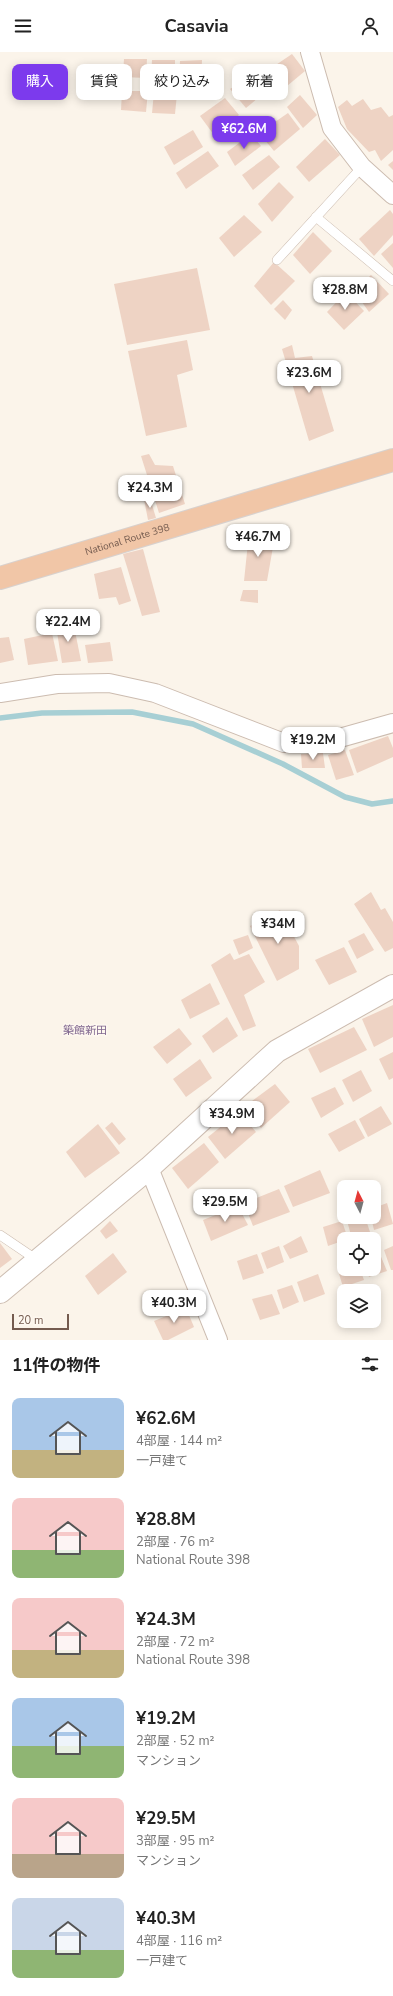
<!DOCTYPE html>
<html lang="ja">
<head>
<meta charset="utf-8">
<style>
	body { margin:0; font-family:"Nunito Sans","Noto Sans JP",sans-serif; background:#f6f6f6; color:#222; height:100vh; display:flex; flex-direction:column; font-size:15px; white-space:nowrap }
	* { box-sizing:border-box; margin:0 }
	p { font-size:13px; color:#767676 }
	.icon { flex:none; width:22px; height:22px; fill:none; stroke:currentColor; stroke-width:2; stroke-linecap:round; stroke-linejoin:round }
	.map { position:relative; height:1288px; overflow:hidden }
	.drawer { display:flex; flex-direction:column; background:#fff; flex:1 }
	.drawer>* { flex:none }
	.top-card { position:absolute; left:12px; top:12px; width:369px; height:36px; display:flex; gap:8px }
	.needle { width:26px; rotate:354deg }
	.fabs { position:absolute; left:337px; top:1128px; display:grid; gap:8px }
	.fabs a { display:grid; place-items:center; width:44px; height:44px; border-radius:8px; background:#fff; box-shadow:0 2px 10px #0003; font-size:20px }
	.scale { position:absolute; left:12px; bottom:10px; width:57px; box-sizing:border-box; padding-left:4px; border:2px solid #745b4f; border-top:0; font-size:11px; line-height:14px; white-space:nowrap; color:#745b4f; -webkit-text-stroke:3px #fef8f0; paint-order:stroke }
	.price { position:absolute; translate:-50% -34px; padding:0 9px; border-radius:8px; background:#fff; color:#222; font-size:13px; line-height:26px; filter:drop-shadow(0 1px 2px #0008) }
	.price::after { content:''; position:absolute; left:50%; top:24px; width:12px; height:9px; margin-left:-6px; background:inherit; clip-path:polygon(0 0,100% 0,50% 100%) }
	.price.active { background:#7c3aed; color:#fff }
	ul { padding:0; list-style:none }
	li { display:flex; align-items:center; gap:12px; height:100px; padding:0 12px }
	li span { display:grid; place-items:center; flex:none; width:112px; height:80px; border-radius:8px; color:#555 }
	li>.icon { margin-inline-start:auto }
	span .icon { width:48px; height:48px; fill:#fffc; stroke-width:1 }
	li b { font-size:17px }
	h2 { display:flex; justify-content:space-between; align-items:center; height:48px; padding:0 12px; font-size:17px }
	.chip { padding:0 14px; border-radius:8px; background:#fff; box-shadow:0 2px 10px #0003; font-size:14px; line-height:36px }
	.chip.active { background:#7c3aed; color:#fff }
	header { display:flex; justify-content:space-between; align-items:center; height:52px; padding:0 12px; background:#fff; font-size:18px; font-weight:700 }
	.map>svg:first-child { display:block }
</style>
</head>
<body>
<header><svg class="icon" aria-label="menu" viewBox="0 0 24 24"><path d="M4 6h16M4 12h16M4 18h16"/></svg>Casavia<svg class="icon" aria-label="person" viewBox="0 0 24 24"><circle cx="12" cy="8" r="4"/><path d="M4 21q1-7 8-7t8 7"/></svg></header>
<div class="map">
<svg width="393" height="1288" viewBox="0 0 393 1288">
	<rect width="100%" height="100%" fill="#fbf4ea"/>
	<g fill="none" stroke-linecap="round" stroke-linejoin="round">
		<polyline stroke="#a7cfd4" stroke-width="5.5" points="0,666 42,661 132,660 193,672 283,712 345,745 372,752 393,749"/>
	</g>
	<g fill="#eed3c4">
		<polygon points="292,2 305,19 281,39 267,19"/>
		<polygon points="124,7 147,7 146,26 123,25"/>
		<polygon points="152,8 175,8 175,28 151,28"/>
		<polygon points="202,8 201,31 179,29 180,9"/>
		<polygon points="258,19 270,36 246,56 230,37"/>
		<polygon points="122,39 148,39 146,60 121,58"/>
		<polygon points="154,40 177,42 175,62 152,61"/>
		<polygon points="300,43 317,63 303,76 287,55"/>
		<polygon points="225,46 239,63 214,83 200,64"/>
		<polygon points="363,47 371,58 381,55 389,65 393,63 393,98 381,109 375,98 369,100 347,77 338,55 347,48 352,54"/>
		<polygon points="288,61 300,77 274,99 259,81"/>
		<polygon points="193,78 203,95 174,113 164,95"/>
		<polygon points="251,82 261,94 235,114 227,100"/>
		<polygon points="325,87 340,103 309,130 296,115"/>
		<polygon points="208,99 219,114 186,137 176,121"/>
		<polygon points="269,103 280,115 253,138 242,123"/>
		<polygon points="393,109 393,118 388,113"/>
		<polygon points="279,130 294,145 272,170 258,152"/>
		<polygon points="390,158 393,162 393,183 374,204 359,187"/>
		<polygon points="244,163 262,180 234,205 219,186"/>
		<polygon points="313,180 332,199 310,222 293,203"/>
		<polygon points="393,191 393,216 381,202"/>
		<polygon points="274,210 295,229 271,253 254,234"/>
		<polygon points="197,216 210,278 127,293 114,232"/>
		<polygon points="371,223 389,242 369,260 354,239"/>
		<polygon points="346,240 364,259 344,278 327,260"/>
		<polygon points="283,248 292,258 285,268 274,257"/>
		<polygon points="187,288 193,318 177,323 187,375 146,384 128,299"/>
		<polygon points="292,293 295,306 312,304 334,379 309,389 282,297"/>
		<polygon points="149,402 155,413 173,414 185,452 159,461 141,404"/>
		<polygon points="150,446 156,466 148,468 144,447"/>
		<polygon points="249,481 269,483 268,494 273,495 267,529 244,529"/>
		<polygon points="143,497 160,560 142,564 123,502"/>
		<polygon points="121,515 131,549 119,553 116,545 99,547 94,522"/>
		<polygon points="243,538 258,538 258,551 240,549"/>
		<polygon points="73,569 81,609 62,611 56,574"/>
		<polygon points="52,581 58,609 28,613 24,587"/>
		<polygon points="9,585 14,608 0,611 0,586"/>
		<polygon points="110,590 113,609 88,611 85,593"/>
		<polygon points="388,684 393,696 393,705 357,721 349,698"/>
		<polygon points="345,698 354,723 336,728 328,703"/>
		<polygon points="323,701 325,716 302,716 301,702"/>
		<polygon points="371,840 381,858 385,856 393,870 393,896 385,900 354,852"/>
		<polygon points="280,858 299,894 299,917 277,929 250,874"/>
		<polygon points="364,881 374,898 357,907 348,889"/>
		<polygon points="248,883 253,896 239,903 233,888"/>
		<polygon points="344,895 357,920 329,933 315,908"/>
		<polygon points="230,901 234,908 249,902 265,930 244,943 256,974 243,979 211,913"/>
		<polygon points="210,931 220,952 190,967 181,948"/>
		<polygon points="393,953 393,985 374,995 362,967"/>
		<polygon points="227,965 238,984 213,1001 202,984"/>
		<polygon points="354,975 367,998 320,1021 308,997"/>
		<polygon points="179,976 192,992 167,1012 153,995"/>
		<polygon points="393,1000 393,1026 389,1028 379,1007"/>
		<polygon points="200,1007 212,1026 186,1045 173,1027"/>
		<polygon points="361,1018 372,1039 353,1050 342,1028"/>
		<polygon points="275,1032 290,1050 261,1076 244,1055"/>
		<polygon points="335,1035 344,1052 321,1066 311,1046"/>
		<polygon points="381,1054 392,1072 368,1085 359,1067"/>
		<polygon points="239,1060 256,1080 225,1107 208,1085"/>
		<polygon points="355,1068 365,1086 339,1100 328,1082"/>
		<polygon points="112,1070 126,1087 119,1093 105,1076"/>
		<polygon points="98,1072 120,1101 85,1126 66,1100"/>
		<polygon points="204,1091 219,1110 188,1137 172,1116"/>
		<polygon points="320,1118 330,1141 293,1155 284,1134"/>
		<polygon points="279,1137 290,1160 253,1174 244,1151"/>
		<polygon points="387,1151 393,1172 374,1178 371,1165 374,1165 374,1156"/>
		<polygon points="238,1154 248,1173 211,1189 203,1168"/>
		<polygon points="346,1165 365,1165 370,1180 352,1187"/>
		<polygon points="110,1169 118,1179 106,1187 100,1179"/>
		<polygon points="342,1169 348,1187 328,1194 323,1175"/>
		<polygon points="301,1184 308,1200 290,1207 283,1194"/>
		<polygon points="0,1191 12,1207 0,1216"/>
		<polygon points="279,1194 284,1210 267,1217 261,1201"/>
		<polygon points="393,1194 393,1218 391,1218 384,1198"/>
		<polygon points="379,1200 387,1219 369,1225 366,1217 374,1217 374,1201"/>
		<polygon points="113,1201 127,1220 98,1243 85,1224"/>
		<polygon points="257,1202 264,1221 243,1228 237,1209"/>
		<polygon points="344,1212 344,1217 360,1217 364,1228 343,1235 337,1215"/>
		<polygon points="318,1222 325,1242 304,1250 297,1230"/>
		<polygon points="292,1233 299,1250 283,1257 277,1238"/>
		<polygon points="272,1242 280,1262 260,1268 252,1247"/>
		<polygon points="186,1256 194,1275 168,1288 163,1288 154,1269"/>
	</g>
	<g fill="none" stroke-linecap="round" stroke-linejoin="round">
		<g stroke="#ccbcb0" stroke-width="10">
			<g id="service">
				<polyline points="316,165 393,229"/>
				<polyline points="277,208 362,115"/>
				<polyline points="0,1183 37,1208"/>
			</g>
		</g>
		<g stroke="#ccbcb0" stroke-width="20">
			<g id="minor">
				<polyline points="310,0 332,76 362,115 393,143"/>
				<polyline points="0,641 57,632 109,631 155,641 284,691 322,691 393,671"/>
				<polyline points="149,1116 218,1288"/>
			</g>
		</g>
		<g stroke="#ccbcb0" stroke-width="24">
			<polyline id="tertiary" points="0,1240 149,1116 277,999 393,934"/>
		</g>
		<g stroke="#d8d1ce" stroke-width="24">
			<g id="trunk">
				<path id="s1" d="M0 526 393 408"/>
			</g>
		</g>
		<use href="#service" stroke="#fff" stroke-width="9"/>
		<use href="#minor" stroke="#fff" stroke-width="18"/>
		<use href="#tertiary" stroke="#fff" stroke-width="22"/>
		<use href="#trunk" stroke="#f1c6a7" stroke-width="22"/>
	</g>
	<g text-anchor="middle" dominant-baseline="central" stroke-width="3" stroke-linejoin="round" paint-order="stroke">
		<g font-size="10" fill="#745b4f" stroke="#fef8f0">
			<text stroke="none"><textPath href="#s1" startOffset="133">National Route 398</textPath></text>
		</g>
		<g font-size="11" fill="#80678f" stroke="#fef8f0">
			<text x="85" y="978">築館新田</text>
		</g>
	</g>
</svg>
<div class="fabs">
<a><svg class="needle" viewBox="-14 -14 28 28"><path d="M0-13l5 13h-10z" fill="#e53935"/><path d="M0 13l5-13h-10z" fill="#767676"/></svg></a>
<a><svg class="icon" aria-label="locate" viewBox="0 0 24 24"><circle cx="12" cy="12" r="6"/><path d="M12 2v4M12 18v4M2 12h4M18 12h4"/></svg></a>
<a><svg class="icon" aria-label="layers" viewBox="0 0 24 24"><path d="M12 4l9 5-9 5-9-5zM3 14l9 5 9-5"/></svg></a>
</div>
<div class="scale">20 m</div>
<b class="price active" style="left:244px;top:98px">¥62.6M</b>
<b class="price" style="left:345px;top:259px">¥28.8M</b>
<b class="price" style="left:309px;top:342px">¥23.6M</b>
<b class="price" style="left:150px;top:457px">¥24.3M</b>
<b class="price" style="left:258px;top:506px">¥46.7M</b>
<b class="price" style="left:68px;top:591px">¥22.4M</b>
<b class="price" style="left:313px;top:709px">¥19.2M</b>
<b class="price" style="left:278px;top:893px">¥34M</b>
<b class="price" style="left:232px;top:1083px">¥34.9M</b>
<b class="price" style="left:225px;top:1171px">¥29.5M</b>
<b class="price" style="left:174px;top:1272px">¥40.3M</b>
<div class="top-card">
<a class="chip active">購入</a>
<a class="chip">賃貸</a>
<a class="chip">絞り込み</a>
<a class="chip">新着</a>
</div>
</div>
<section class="drawer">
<h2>11件の物件<svg class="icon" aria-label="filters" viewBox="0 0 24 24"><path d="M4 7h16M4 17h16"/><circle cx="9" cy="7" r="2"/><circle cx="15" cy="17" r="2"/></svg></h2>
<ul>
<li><span style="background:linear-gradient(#a9c7e8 65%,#c2b280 0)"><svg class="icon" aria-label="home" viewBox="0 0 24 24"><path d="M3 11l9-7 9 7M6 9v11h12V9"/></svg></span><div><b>¥62.6M</b><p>4部屋 · 144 m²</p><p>一戸建て</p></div></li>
<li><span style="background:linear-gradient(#f6c9c9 65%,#8fb573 0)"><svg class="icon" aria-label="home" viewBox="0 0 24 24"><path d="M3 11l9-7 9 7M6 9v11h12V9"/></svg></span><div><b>¥28.8M</b><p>2部屋 · 76 m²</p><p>National Route 398</p></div></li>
<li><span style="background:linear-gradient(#f6c9c9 65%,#c2b280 0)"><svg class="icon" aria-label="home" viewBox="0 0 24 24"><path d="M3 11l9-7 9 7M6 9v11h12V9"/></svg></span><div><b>¥24.3M</b><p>2部屋 · 72 m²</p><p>National Route 398</p></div></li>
<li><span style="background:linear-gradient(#a9c7e8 60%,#8fb573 0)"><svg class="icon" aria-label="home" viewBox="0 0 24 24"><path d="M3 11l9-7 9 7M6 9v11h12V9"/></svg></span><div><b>¥19.2M</b><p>2部屋 · 52 m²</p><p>マンション</p></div></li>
<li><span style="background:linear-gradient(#f6c9c9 70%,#b9a48a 0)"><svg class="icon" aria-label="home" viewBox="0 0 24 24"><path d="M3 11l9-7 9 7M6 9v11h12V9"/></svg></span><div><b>¥29.5M</b><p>3部屋 · 95 m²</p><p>マンション</p></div></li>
<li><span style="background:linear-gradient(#c9d6e8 65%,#8fb573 0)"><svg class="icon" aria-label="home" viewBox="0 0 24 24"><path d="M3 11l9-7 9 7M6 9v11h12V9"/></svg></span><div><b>¥40.3M</b><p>4部屋 · 116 m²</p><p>一戸建て</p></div></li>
</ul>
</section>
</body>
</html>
